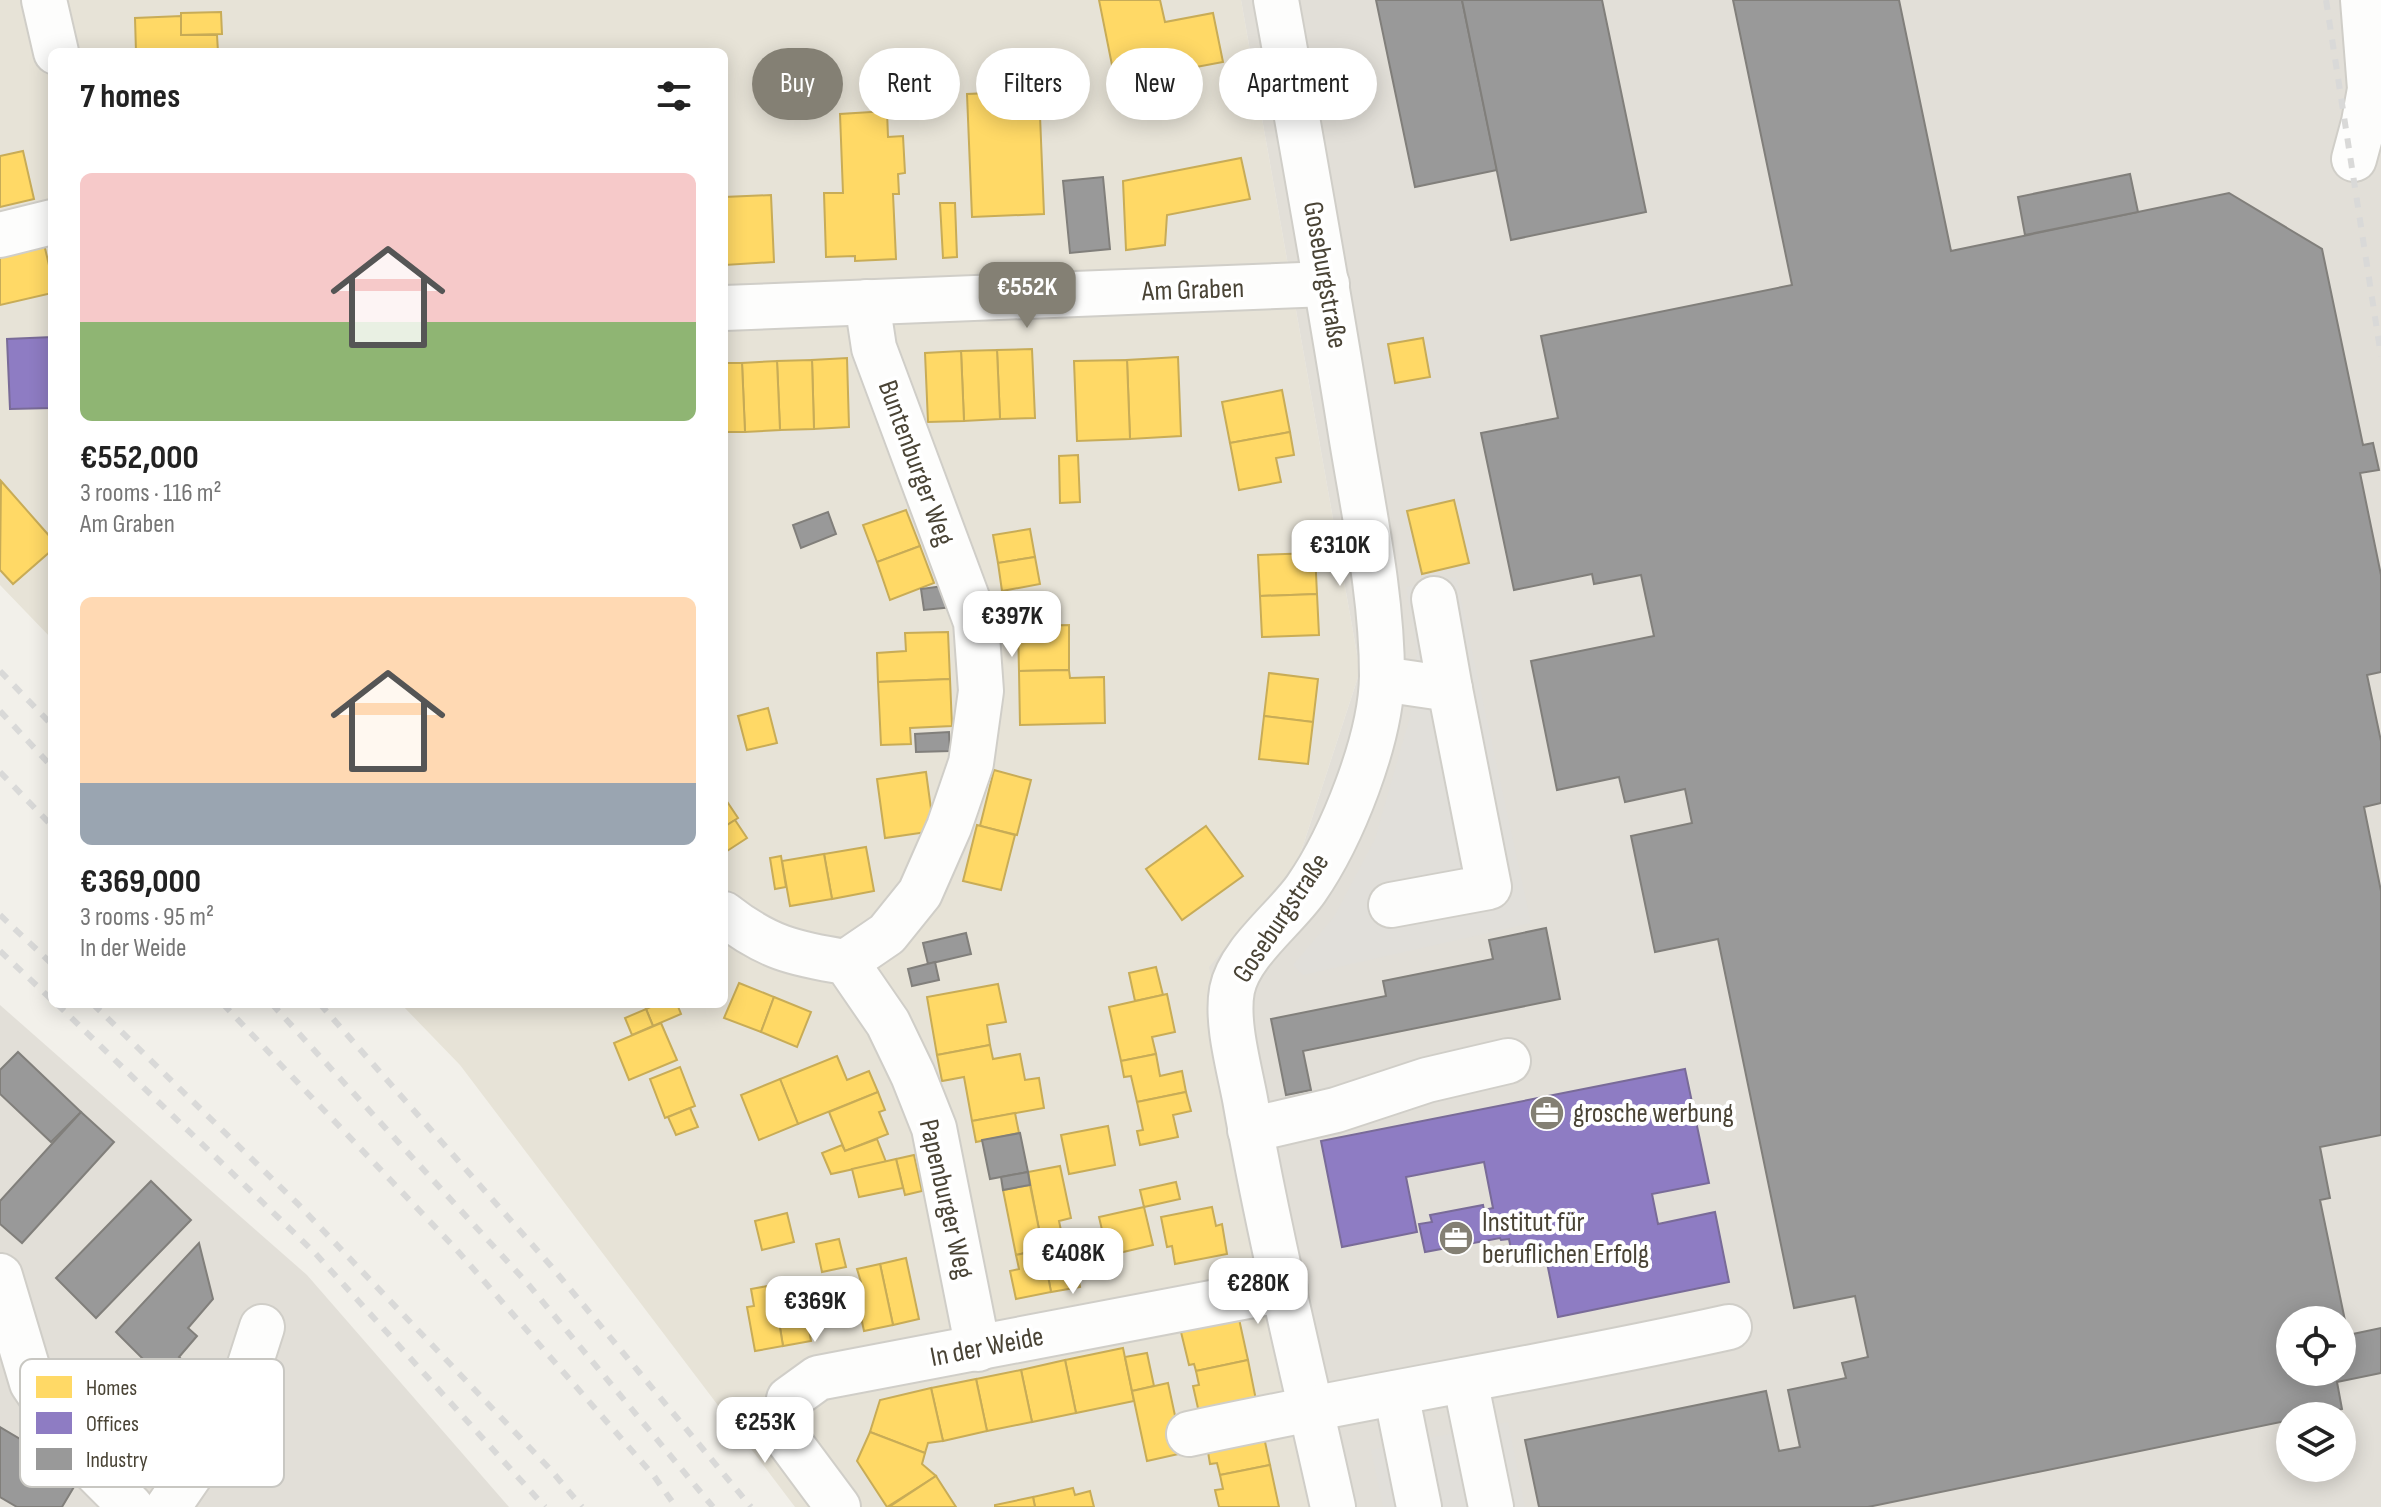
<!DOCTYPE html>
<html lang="en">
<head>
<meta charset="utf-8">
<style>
	body { margin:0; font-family:"Sofia Sans Condensed",sans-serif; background:#f2f2f2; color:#222; height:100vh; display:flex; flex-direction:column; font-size:30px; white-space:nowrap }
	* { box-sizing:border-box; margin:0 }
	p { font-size:26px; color:#767676 }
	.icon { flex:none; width:44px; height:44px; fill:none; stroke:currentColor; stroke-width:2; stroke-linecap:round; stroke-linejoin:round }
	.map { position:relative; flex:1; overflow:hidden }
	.side { position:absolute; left:48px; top:48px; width:680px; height:960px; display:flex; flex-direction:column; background:#fff; border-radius:12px; box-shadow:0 4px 20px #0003 }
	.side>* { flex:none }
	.guide { position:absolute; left:752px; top:48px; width:760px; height:72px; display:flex; gap:16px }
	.tools { position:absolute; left:2276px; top:1306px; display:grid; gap:16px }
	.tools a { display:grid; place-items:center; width:80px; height:80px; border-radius:50%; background:#fff; box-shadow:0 4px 20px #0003; font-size:40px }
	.price { position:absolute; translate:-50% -68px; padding:0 18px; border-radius:16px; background:#fff; color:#222; font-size:26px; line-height:52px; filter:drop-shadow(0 2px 4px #0008) }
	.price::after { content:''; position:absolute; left:50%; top:48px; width:24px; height:18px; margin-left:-12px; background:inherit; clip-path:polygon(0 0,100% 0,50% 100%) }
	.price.on { background:#848074; color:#fff }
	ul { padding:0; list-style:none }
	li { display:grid; align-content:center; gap:16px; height:424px; padding:0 32px }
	li span { display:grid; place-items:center; height:248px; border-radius:12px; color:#555 }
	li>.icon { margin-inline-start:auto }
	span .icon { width:144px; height:144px; fill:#fffc; stroke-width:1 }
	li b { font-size:34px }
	h2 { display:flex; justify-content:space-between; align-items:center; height:96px; padding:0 32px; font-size:34px }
	.chip { padding:0 28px; border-radius:36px; background:#fff; box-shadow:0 4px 20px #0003; font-size:28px; line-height:72px }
	.chip.on { background:#848074; color:#fff }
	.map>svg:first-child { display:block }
</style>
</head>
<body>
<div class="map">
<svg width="2381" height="1507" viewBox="0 0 2381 1507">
	<rect width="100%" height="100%" fill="#f2f0ea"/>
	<polygon fill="#e7e3d7" points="0,0 1241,0 1360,671 1297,864 1323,1507 795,1507 460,1065 401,1004 724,1004 724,52 52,52 52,639 0,585"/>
	<g fill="#e2dfd8" fill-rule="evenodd">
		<path d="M1241 0H2381V1507H1323L1209 967 1297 864 1360 671ZM2290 1320H2342V1372H2290ZM2290 1416H2342V1468H2290Z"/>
		<polygon points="0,1005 307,1275 509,1507 0,1507"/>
	</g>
	<g fill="#e1dfda">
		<polygon points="1456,577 1531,923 1303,975 1293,965 1334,917 1375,839 1410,717 1417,652 1406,587"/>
		<polygon points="1508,1422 1525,1507 1383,1507 1371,1450"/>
	</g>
	<g fill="#ffd966" stroke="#c8ac57" stroke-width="2">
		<polygon points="1099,0 1160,0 1165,22 1213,13 1223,62 1180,70 1178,57 1113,70"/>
		<polygon points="221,12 222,34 181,35 181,13"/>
		<polygon points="181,16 181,35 217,35 218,52 136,52 135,18"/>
		<polygon points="1039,91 1044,214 972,217 967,94"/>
		<polygon points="887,111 888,137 903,136 905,173 898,174 899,194 893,194 896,259 855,261 855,256 826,257 824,193 843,193 840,114"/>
		<polygon points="23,151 34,199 0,207 0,156"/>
		<polygon points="1241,158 1250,199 1167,215 1165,245 1126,250 1123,181"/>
		<polygon points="771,195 774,262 725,265 724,197"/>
		<polygon points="940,203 955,203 957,257 943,258"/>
		<polygon points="0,240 44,244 52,278 52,293 0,305"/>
		<polygon points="1423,338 1430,377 1395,383 1388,344"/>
		<polygon points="1032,349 1035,418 1000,419 997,350"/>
		<polygon points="997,350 1000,419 964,421 961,351"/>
		<polygon points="961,351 964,421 928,422 925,353"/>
		<polygon points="1178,357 1181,436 1130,439 1127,360"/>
		<polygon points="847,358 849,427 814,429 812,360"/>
		<polygon points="812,360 814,429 780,430 777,361"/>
		<polygon points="1127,360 1130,439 1077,441 1074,361"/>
		<polygon points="777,361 780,430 745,432 742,363"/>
		<polygon points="724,363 742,363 745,432 724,432"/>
		<polygon points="1282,390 1290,432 1230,443 1222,402"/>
		<polygon points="1290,432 1294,455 1276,458 1281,482 1239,490 1230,443"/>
		<polygon points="1078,455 1080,502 1060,503 1059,456"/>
		<polygon points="1,481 52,539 52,550 13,584 0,570"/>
		<polygon points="1454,500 1469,563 1422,574 1407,511"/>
		<polygon points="906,510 920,546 877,562 863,525"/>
		<polygon points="1030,529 1035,557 998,563 993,535"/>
		<polygon points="920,546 934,583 890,600 877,562"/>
		<polygon points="1315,553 1317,594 1260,596 1258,555"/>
		<polygon points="1035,557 1040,584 1002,591 998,563"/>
		<polygon points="1317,594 1319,635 1262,637 1260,596"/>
		<polygon points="1069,625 1069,670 1019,671 1018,626"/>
		<polygon points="948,632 950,679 878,682 877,653 906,651 905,633"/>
		<polygon points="1069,670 1070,678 1104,677 1105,723 1020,725 1019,671"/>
		<polygon points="1269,673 1318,679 1313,722 1264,716"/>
		<polygon points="950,679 952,726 910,728 911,744 881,745 878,682"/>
		<polygon points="768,708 777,743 747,750 738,716"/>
		<polygon points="1264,716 1313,722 1308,764 1259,759"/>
		<polygon points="994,770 1031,780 1017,835 980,826"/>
		<polygon points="926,772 934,831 885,838 877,779"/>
		<polygon points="724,797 738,818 724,827"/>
		<polygon points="735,820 747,838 724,853 724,827"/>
		<polygon points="977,825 1015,835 1001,890 963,881"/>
		<polygon points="1206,826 1243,876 1182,920 1146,869"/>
		<polygon points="866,847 874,891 832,899 824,854"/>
		<polygon points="824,854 832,899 790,906 782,861"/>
		<polygon points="781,856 786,887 775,889 770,858"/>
		<polygon points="1156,967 1163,995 1135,1001 1129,973"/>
		<polygon points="739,983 774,997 761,1032 724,1018"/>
		<polygon points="998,984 1006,1022 987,1025 990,1045 937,1055 927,997"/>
		<polygon points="1167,994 1175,1032 1152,1037 1156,1054 1121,1061 1109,1007"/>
		<polygon points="774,997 811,1012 797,1047 761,1032"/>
		<polygon points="657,1004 677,1004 681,1014 653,1026 646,1009"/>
		<polygon points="646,1009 653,1026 632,1035 625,1018"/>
		<polygon points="661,1023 677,1060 629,1080 614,1043"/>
		<polygon points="990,1045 993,1059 1020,1054 1025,1080 1039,1078 1044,1108 972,1121 964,1077 942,1081 937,1055"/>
		<polygon points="1156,1054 1160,1076 1182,1071 1186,1092 1137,1102 1131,1076 1124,1077 1121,1061"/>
		<polygon points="837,1056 847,1080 869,1071 878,1092 798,1124 780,1079"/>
		<polygon points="680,1067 695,1106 665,1118 650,1079"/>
		<polygon points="780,1079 798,1124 759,1140 741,1095"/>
		<polygon points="878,1092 885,1110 879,1112 888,1134 845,1151 829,1112"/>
		<polygon points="1186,1092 1191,1111 1173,1115 1178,1137 1140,1145 1137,1131 1143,1130 1137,1102"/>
		<polygon points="690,1108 698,1127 676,1135 668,1117"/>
		<polygon points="1015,1113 1019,1133 976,1142 972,1121"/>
		<polygon points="1108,1126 1115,1165 1069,1174 1061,1135"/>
		<polygon points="877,1139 886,1162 831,1174 822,1153 842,1145 845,1151"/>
		<polygon points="914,1155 922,1191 905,1195 896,1159"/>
		<polygon points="896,1159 903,1188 859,1197 852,1169"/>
		<polygon points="1060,1166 1071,1218 1059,1221 1063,1240 1076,1237 1084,1275 1078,1276 1080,1287 1051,1292 1028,1172"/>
		<polygon points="1176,1182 1180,1199 1144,1207 1140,1190"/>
		<polygon points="1030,1185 1043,1249 1016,1255 1003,1190"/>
		<polygon points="1144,1207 1153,1245 1119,1253 1114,1231 1103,1234 1099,1217"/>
		<polygon points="1212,1207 1216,1226 1222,1224 1227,1254 1175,1264 1172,1246 1167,1247 1161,1217"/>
		<polygon points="787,1213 794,1242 762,1250 755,1221"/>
		<polygon points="839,1239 846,1267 822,1272 816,1244"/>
		<polygon points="1043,1249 1051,1292 1016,1299 1010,1271 1019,1269 1016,1255"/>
		<polygon points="906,1258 919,1319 893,1325 880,1264"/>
		<polygon points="880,1264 893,1325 864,1331 854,1284 861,1282 857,1269"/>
		<polygon points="807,1279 811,1299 804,1301 811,1341 783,1346 773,1285"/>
		<polygon points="773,1285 783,1346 755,1351 747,1307 754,1306 751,1289"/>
		<polygon points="1239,1319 1248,1360 1196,1371 1194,1364 1189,1365 1181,1332"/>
		<polygon points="1123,1348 1134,1401 1076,1413 1065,1360"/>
		<polygon points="1147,1353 1154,1386 1132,1391 1125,1357"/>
		<polygon points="1065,1360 1076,1413 1032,1422 1021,1370"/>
		<polygon points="1248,1360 1257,1405 1200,1417 1193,1386 1199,1385 1196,1371"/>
		<polygon points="1021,1370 1032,1422 987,1431 976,1379"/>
		<polygon points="976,1379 987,1431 943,1441 931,1388"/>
		<polygon points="1168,1383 1183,1453 1147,1461 1132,1391"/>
		<polygon points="931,1388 943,1441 928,1443 925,1453 870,1432 880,1400"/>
		<polygon points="1262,1428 1270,1465 1220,1475 1217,1463 1210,1464 1207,1446"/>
		<polygon points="870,1432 925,1453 922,1464 936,1476 887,1507 857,1461"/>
		<polygon points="1270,1465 1279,1507 1219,1507 1215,1490 1223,1489 1220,1475"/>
		<polygon points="936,1476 956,1507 889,1507"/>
		<polygon points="1073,1488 1075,1495 1090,1491 1094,1507 1035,1507 1033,1497"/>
		<polygon points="1033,1497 1035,1507 995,1507 995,1505"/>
	</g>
	<g fill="#8e7cc3" stroke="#796b98" stroke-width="2">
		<polygon points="52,337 52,408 10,409 7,339"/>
		<polygon points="1685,1069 1709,1183 1652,1194 1658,1224 1715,1212 1729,1282 1558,1317 1544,1248 1512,1255 1509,1239 1501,1240 1500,1238 1425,1252 1419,1224 1432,1222 1430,1215 1483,1205 1484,1210 1493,1208 1484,1162 1406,1177 1417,1232 1342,1247 1321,1141"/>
	</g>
	<g fill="#999" stroke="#817f7b" stroke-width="2" fill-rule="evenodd">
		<polygon points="1376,0 1462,0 1497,170 1415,187"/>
		<polygon points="1462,0 1602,0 1646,212 1511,240"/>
		<path d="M1733 0H1899L1951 251 2229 193 2322 249 2363 445 2373 443 2379 470 2360 473 2381 575V672L2367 675 2381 741V803L2364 807 2381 891V1135L2320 1147 2330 1198 2320 1200 2348 1335 2381 1328V1373L2337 1382 2342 1409 2310 1416H2290V1420L1868 1507H1539L1525 1440 1766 1391 1779 1451 1800 1447 1788 1390 1846 1378 1842 1363 1868 1357 1855 1296 1794 1308 1718 939 1655 952 1631 836 1692 823 1685 789 1625 802 1619 777 1557 790 1531 661 1654 636 1641 575 1594 584 1592 574 1514 590 1481 433 1558 418 1541 336 1792 285ZM2290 1320H2342V1372H2290Z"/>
		<polygon points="2130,174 2138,212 2025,235 2018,197"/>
		<polygon points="1103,177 1110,249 1070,253 1063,181"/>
		<polygon points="828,512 836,534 801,548 793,525"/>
		<polygon points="951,585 953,607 924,610 921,589"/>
		<polygon points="949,732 950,751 916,752 915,734"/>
		<polygon points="1546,928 1560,999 1303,1051 1311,1090 1286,1095 1271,1019 1386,996 1383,981 1493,959 1489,940"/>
		<polygon points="966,933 971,954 928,964 923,943"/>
		<polygon points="935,962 939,980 912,986 908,969"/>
		<polygon points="18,1052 81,1112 51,1142 0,1094 0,1070"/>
		<polygon points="81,1112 114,1142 22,1243 0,1224 0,1201"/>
		<polygon points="1020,1133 1028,1172 990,1179 982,1140"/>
		<polygon points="1028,1172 1030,1185 1003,1190 1001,1177"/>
		<polygon points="151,1181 191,1220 96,1318 56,1278"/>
		<polygon points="199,1243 213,1299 188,1328 197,1336 179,1357 187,1365 166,1385 152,1377 161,1366 155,1361 151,1367 116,1332"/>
		<polygon points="0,1427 81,1475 62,1507 17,1507 0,1497"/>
	</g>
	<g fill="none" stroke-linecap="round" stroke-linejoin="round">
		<g stroke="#d0cec8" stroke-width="48">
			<g id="minor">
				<polyline points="44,0 56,52"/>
				<path d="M1276 0C1302 145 1328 289 1351 434 1364 514 1382 596 1382 676 1381 740 1342 837 1306 889 1285 919 1239 953 1232 990 1226 1022 1239 1067 1245 1099 1269 1236 1303 1371 1333 1507"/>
				<polyline points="2354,159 2364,122 2370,89 2363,0"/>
				<polyline points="0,235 52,222"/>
				<polyline points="724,308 1327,284"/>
				<polyline points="1434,599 1450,689"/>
				<polyline points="1382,679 1450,689 1489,887 1391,905"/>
				<path d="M724 914C766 947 794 954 846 962L888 1023 913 1075 934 1128 978 1349"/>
				<polyline points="846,962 887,934 920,893 949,827 971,763 981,691 976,622 874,348 867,302"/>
				<polyline points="1250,1130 1336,1110 1427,1080 1508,1061"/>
				<polyline points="0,1276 32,1383 84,1460 131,1507"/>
				<polyline points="1465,1380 1491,1507"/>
				<polyline points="1396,1393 1419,1507"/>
				<path d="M1189 1434C1368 1395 1550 1367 1729 1327"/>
				<polyline points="168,1507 236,1408 262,1327"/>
				<polyline points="838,1507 783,1433 789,1399 818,1378 1285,1289"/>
			</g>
		</g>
		<use href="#minor" stroke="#fdfdfc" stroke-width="44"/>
		<g stroke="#d9d9d8" stroke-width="6" stroke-dasharray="10 10" stroke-linecap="butt">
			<polyline points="2326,0 2381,356"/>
			<polyline points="0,671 52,725"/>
			<polyline points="0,711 52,767"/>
			<polyline points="0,772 52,826"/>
			<polyline points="0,915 52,964"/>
			<polyline points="0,951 52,1000"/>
			<polyline points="57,1004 315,1253 545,1507"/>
			<polyline points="93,1004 298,1204 550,1469 582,1507"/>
			<polyline points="223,1004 456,1249 654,1476 676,1507"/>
			<polyline points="272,1004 528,1284 713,1507"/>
			<polyline points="320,1004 551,1266 751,1507"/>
		</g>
	</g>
	<defs>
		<g id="office-disc" transform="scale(1.8)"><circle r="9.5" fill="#848074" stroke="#fff"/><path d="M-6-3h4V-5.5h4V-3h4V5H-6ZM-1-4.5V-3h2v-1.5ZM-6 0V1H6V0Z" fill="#fff"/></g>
	</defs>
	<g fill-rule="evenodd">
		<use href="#office-disc" x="1547" y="1113"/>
		<use href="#office-disc" x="1456" y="1238"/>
	</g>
	<g text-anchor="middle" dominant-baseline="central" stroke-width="8" stroke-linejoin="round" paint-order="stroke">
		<g font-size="28" fill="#494335" stroke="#fff">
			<text transform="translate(1325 275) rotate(80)">Goseburgstraße</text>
			<text transform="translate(1193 290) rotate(-2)">Am Graben</text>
			<text transform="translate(916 463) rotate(70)">Buntenburger Weg</text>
			<text transform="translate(1281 918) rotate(-56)">Goseburgstraße</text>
			<text transform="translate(946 1199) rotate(77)">Papenburger Weg</text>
			<text transform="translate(987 1347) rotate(-11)">In der Weide</text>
		</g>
		<g font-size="28" fill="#494335" stroke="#fff" text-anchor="start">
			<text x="1573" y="1113">grosche werbung</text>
			<text x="1482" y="1222">Institut für<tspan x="1482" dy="32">beruflichen Erfolg</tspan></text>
		</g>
	</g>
	<rect x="20" y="1359" width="264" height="128" rx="12" fill="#fff" stroke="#c8c7c2" stroke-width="2"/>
	<rect x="36" y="1376" width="36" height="22" fill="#ffd966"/>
	<rect x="36" y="1412" width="36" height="22" fill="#8e7cc3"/>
	<rect x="36" y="1448" width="36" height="22" fill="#999"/>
	<g font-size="22" fill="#494335">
		<text x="86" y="1395">Homes</text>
		<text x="86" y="1431">Offices</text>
		<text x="86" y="1467">Industry</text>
	</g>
</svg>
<div class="tools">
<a><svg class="icon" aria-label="locate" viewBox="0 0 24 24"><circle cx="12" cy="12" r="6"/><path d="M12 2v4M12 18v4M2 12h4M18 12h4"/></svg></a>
<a><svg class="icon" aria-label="layers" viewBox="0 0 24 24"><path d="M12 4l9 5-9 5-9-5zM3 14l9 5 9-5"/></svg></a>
</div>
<b class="price on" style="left:1027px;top:330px">€552K</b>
<b class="price" style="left:1340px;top:588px">€310K</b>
<b class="price" style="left:1012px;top:659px">€397K</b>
<b class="price" style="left:1073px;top:1296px">€408K</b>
<b class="price" style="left:1258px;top:1326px">€280K</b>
<b class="price" style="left:815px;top:1344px">€369K</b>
<b class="price" style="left:765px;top:1465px">€253K</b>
<div class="guide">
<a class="chip on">Buy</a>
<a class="chip">Rent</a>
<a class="chip">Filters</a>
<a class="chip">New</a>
<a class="chip">Apartment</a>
</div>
<section class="side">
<h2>7 homes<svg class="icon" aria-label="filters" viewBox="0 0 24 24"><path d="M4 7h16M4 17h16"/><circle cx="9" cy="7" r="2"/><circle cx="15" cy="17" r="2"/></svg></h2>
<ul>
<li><span style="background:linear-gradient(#f6c9c9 60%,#8fb573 0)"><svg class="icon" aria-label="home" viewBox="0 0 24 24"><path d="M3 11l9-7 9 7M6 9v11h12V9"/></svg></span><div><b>€552,000</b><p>3 rooms · 116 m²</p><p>Am Graben</p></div></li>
<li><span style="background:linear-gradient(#ffd9b3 75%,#9aa5b1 0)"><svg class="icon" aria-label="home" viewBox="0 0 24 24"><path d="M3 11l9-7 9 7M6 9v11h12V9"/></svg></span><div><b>€369,000</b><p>3 rooms · 95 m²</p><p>In der Weide</p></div></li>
</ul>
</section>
</div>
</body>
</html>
